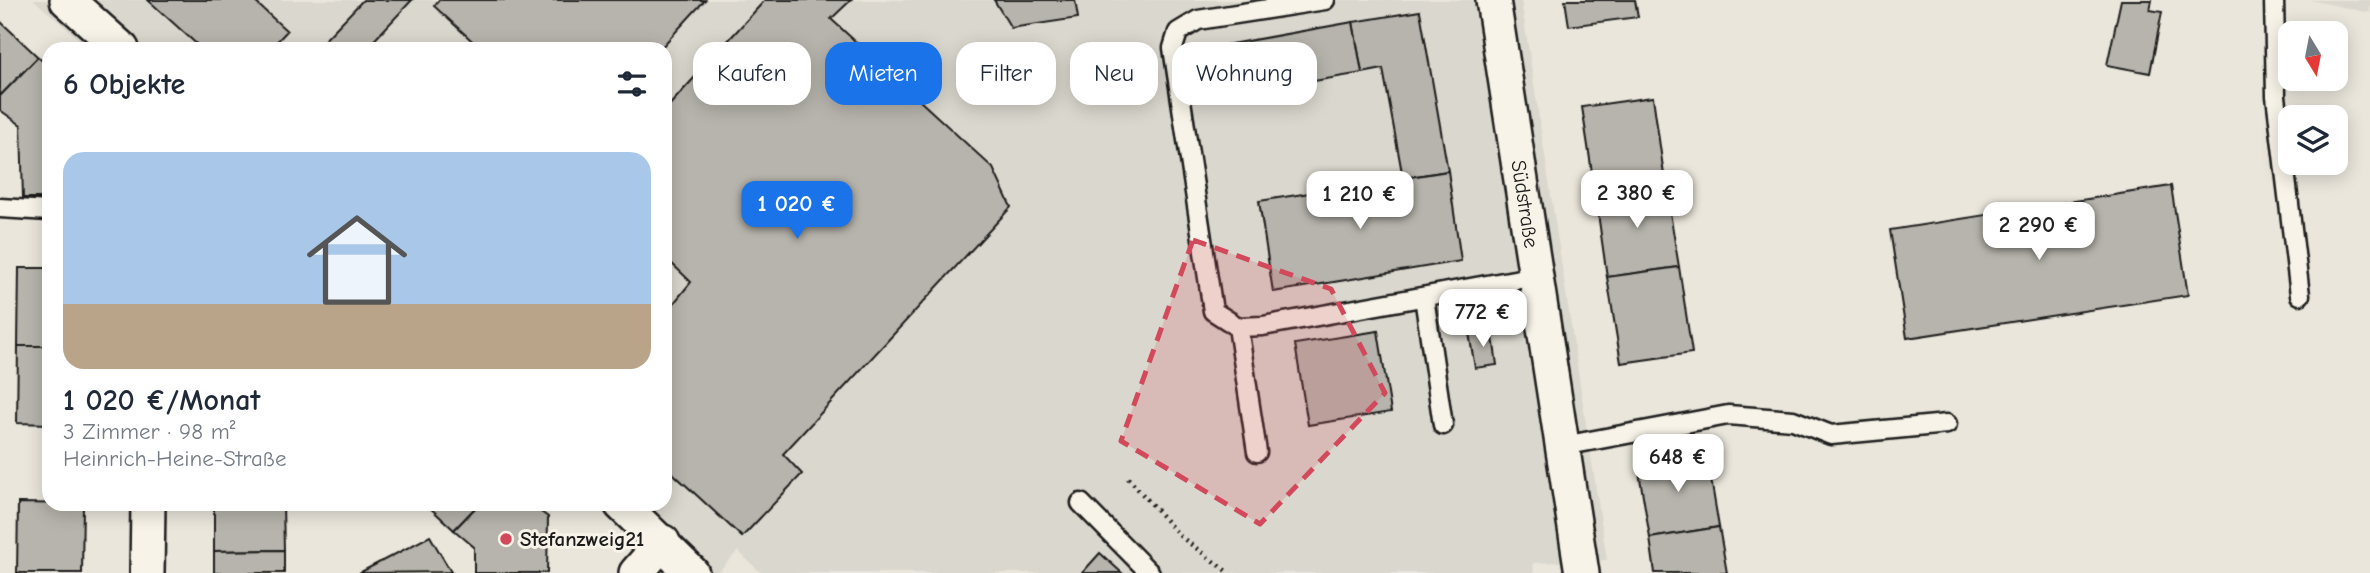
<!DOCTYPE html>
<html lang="de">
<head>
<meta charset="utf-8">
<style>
	body { margin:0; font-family:"Comic Neue",sans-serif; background:#f2f2f3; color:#1f2937; height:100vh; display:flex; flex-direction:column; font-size:26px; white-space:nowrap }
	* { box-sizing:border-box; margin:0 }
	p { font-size:23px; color:#747a83 }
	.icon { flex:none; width:38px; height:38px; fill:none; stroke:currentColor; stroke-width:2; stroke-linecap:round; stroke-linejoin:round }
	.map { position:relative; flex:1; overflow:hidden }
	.panel { position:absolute; left:42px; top:42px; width:630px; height:469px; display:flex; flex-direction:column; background:#fff; border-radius:21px; box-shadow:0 4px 18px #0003 }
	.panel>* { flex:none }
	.hud { position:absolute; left:693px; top:42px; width:665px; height:63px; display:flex; gap:14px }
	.needle { width:46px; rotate:170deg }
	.buttons { position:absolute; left:2278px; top:21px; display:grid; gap:14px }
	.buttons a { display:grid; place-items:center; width:70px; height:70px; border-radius:14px; background:#fff; box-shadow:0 4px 18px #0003; font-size:35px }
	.price { position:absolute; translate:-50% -60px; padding:0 16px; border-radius:14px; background:#fff; color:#222; font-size:23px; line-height:46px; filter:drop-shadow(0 2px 4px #0008) }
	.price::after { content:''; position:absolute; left:50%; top:42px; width:21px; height:16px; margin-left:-10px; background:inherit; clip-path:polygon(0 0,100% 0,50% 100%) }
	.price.selected { background:#1a73e8; color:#fff }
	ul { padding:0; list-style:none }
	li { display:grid; align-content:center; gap:14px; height:371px; padding:0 21px }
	li span { display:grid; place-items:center; height:217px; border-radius:21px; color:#555 }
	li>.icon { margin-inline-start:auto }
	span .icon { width:126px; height:126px; fill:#fffc; stroke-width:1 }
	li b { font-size:30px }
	h2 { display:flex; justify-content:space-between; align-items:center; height:84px; padding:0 21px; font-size:30px }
	.pill { padding:0 24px; border-radius:21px; background:#fff; box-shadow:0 4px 18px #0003; font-size:24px; line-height:63px }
	.pill.selected { background:#1a73e8; color:#fff }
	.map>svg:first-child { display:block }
</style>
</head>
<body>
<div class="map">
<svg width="2370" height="573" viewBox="0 0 2370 573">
	<rect width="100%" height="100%" fill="#eae6dc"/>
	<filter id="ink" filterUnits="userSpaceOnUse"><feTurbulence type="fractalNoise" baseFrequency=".0143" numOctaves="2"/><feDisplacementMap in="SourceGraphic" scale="14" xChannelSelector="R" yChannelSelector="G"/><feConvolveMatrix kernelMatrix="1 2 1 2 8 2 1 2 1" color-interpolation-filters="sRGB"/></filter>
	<g filter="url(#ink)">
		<g fill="#dad7ce">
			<polygon points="34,0 1521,0 1607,560 1533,563 1534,573 761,573 738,551 717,573 690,573 611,504 665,504 665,49 90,49"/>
			<polygon points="2310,0 2370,0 2370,13"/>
		</g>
		<g fill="#b6b4ac" stroke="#1c1c1c" stroke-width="2">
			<polygon points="148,0 253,0 287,31 270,49 202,49"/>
			<polygon points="363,0 412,0 366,49 316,49"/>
			<polygon points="439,0 705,0 660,49 481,49 434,6"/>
			<polygon points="765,0 851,0 831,19 993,168 1011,207 783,454 802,474 742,537 665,466 665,314 691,282 665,257 665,110"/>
			<polygon points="994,0 1075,0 1078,18 1011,28"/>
			<polygon points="1565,0 1635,0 1638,17 1569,26"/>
			<polygon points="2121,0 2152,0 2150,10 2162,12 2150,73 2107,65"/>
			<polygon points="1420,11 1448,171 1403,178 1383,69 1362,73 1353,22"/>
			<polygon points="0,21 38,57 0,96"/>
			<polygon points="1353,22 1362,73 1212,98 1203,49"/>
			<polygon points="38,57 49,67 49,198 23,198 21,125 0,110 0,96"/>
			<polygon points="1653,97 1665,182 1595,192 1582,107"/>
			<polygon points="1448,171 1461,261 1273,292 1259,201"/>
			<polygon points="1665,182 1679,267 1607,277 1595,192"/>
			<polygon points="2171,186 2188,295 1907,338 1890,230"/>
			<polygon points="1679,267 1692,353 1621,363 1607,277"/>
			<polygon points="19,268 49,268 49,346 18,346"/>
			<polygon points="1492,330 1497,365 1475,368 1469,333"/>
			<polygon points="1378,331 1391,412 1308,425 1295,344"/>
			<polygon points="18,346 49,346 49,424 17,423"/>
			<polygon points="1706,449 1719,527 1650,538 1637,460"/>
			<polygon points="18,503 83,504 82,573 17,573"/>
			<polygon points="214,504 283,504 284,550 214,551"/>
			<polygon points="426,504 479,504 454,530"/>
			<polygon points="479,504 530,504 548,517 547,573 474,573 474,547 454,530"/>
			<polygon points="1719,527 1727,573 1655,573 1650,538"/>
			<polygon points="430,536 451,572 359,573"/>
			<polygon points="284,550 284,573 214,573 214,551"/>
			<polygon points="1100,553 1122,573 1082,573"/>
		</g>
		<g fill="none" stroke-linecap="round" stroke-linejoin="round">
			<g stroke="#1c1c1c" stroke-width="23">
				<g id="service">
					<polyline points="1325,0 1198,20 1178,32 1173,48 1213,311 1238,327 1263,326 1536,276"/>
					<polyline points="2274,0 2276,96 2300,295"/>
					<polyline points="0,208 49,211"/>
					<polyline points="1424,297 1443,425"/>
					<polyline points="1238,327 1257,452"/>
					<polyline points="1563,446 1728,415 1793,420 1831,435 1947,424"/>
					<polyline points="1081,503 1150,573"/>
				</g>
			</g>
			<g stroke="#1c1c1c" stroke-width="38">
				<g id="minor">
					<polyline points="67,0 122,49"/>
					<polyline points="1493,0 1582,573"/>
					<polyline points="621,504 692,573"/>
					<polyline points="147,573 148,504"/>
					<polyline points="636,573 663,542"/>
				</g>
			</g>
			<polyline stroke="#1c1c1c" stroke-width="4.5" stroke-dasharray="2 5" stroke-linecap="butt" points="1128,478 1180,536 1229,573"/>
			<use href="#service" stroke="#f7f3e8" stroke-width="18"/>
			<use href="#minor" stroke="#f7f3e8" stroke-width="33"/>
		</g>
	</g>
	<path fill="#d1495b" fill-opacity="0.2" stroke="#d1495b" stroke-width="5" stroke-dasharray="14 9" stroke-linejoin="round" d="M1193 240 1331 289 1385 393 1260 524 1121 441Z"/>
	<circle fill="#d1495b" stroke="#f7f3e8" stroke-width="2.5" cx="506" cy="539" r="7"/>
	<g text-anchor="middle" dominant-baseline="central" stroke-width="6" stroke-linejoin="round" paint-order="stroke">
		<g font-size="21" fill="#1c1c1c" stroke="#f7f3e8">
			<text transform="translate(1525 204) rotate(81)">Südstraße</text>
		</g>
		<g font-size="21" font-weight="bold" fill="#1c1c1c" stroke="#f7f3e8" text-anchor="start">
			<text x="520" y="539">Stefanzweig21</text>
		</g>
	</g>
</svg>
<div class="buttons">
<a><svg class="needle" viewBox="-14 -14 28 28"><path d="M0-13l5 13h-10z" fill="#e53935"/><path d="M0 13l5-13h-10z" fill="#747a83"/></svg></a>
<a><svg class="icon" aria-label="layers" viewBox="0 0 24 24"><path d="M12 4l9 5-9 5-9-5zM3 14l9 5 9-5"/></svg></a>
</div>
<b class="price" style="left:1637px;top:230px">2 380 €</b>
<b class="price" style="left:1360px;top:231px">1 210 €</b>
<b class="price selected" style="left:797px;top:241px">1 020 €</b>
<b class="price" style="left:2039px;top:262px">2 290 €</b>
<b class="price" style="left:1483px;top:349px">772 €</b>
<b class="price" style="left:1678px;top:494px">648 €</b>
<div class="hud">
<a class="pill">Kaufen</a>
<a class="pill selected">Mieten</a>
<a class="pill">Filter</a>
<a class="pill">Neu</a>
<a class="pill">Wohnung</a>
</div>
<section class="panel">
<h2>6 Objekte<svg class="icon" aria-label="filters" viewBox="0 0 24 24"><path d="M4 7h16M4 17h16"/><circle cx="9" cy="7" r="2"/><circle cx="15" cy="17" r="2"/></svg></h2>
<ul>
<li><span style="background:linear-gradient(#a9c7e8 70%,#b9a48a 0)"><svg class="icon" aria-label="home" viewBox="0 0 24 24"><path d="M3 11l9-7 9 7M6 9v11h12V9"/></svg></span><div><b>1 020 €/Monat</b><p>3 Zimmer · 98 m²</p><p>Heinrich-Heine-Straße</p></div></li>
</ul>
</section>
</div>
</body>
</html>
